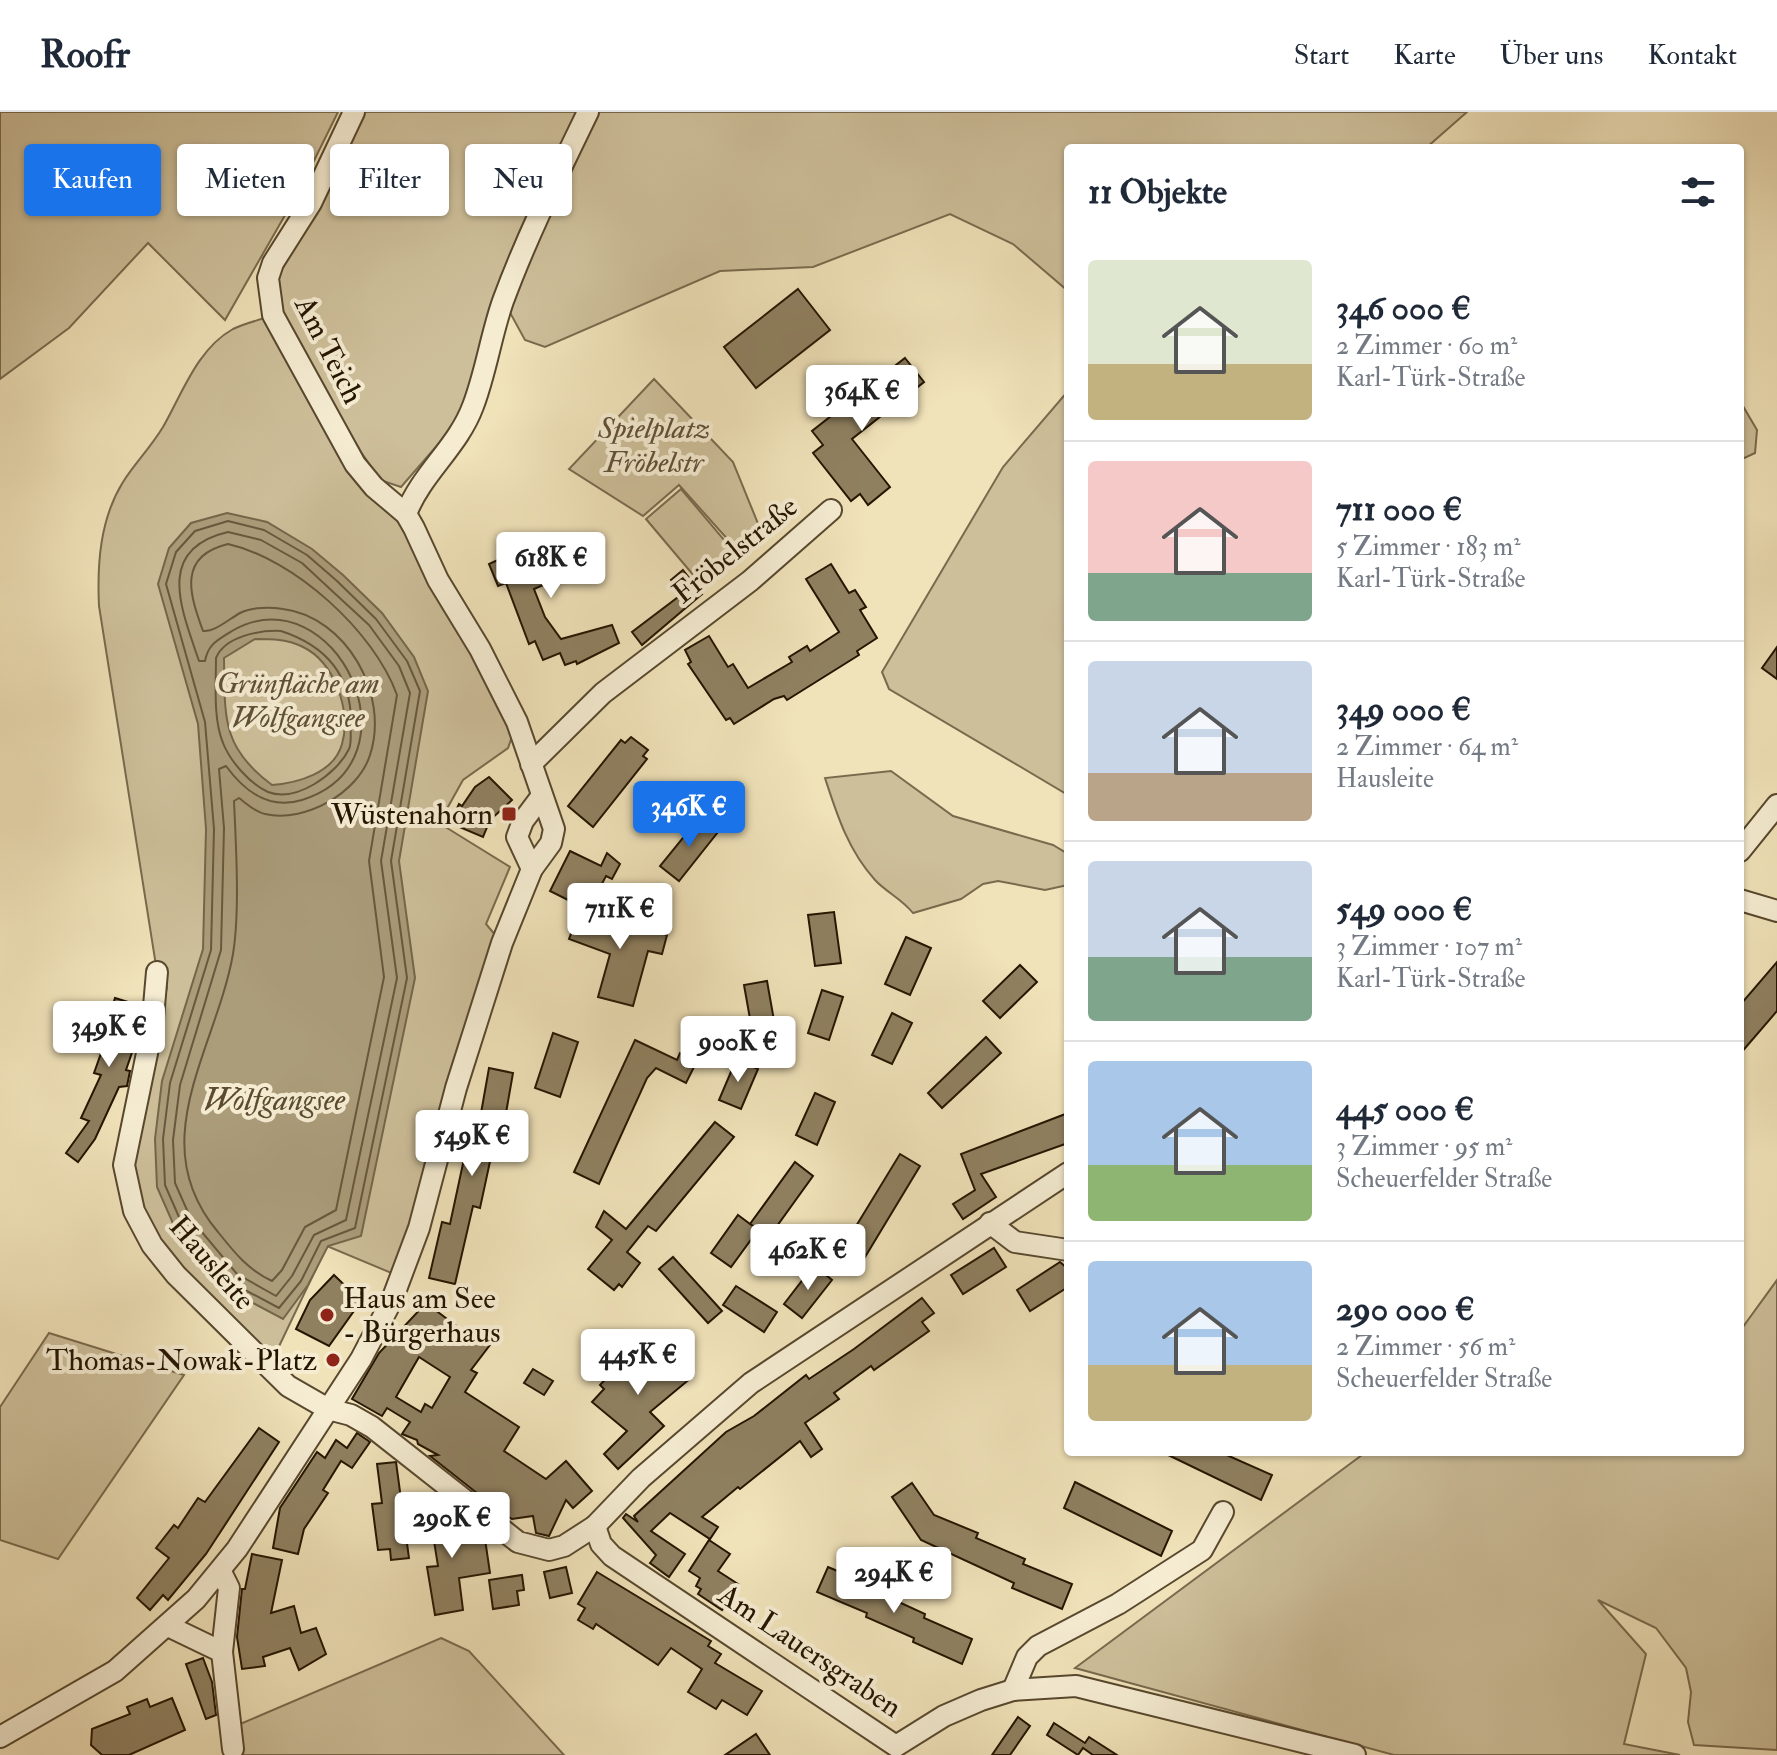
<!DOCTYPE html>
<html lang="de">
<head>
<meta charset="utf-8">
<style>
	body { margin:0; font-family:"IM FELL Double Pica",serif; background:#f2f2f3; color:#1f2937; height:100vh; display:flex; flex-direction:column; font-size:30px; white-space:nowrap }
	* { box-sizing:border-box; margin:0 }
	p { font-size:26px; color:#747a83 }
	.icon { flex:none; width:44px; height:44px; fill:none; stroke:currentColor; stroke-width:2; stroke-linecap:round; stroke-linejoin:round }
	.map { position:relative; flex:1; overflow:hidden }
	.panel { position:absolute; left:1064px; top:32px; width:680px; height:1312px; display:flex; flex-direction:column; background:#fff; border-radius:8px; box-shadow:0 2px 6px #0004 }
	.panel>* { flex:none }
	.hud { position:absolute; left:24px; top:32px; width:760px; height:72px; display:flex; gap:16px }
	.price { position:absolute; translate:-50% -68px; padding:0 18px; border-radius:8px; background:#fff; color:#222; font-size:26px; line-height:52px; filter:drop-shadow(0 2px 4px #0008) }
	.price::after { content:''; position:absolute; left:50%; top:48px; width:24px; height:18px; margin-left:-12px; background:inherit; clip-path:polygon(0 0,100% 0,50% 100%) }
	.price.current { background:#1a73e8; color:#fff }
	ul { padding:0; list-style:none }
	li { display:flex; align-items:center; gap:24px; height:200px; padding:0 24px }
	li+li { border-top:2px solid #e0e1e3 }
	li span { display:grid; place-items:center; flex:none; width:224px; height:160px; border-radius:8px; color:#555 }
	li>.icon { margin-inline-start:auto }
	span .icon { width:96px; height:96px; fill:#fffc; stroke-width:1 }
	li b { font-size:34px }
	h2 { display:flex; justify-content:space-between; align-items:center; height:96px; padding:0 24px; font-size:34px }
	.chip { padding:0 28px; border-radius:8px; background:#fff; box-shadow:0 2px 6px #0004; font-size:28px; line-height:72px }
	.chip.current { background:#1a73e8; color:#fff }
	header { display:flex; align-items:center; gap:48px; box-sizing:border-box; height:112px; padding:0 40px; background:#fff; border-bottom:2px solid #e0e1e3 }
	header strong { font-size:38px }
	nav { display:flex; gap:44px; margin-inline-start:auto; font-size:28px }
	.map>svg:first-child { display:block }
</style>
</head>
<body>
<header>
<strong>Roofr</strong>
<nav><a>Start</a><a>Karte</a><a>Über uns</a><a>Kontakt</a></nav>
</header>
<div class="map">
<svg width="1777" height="1643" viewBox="0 0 1777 1643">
	<rect width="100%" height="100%" fill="#f0e2b9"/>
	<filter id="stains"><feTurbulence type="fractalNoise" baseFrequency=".0025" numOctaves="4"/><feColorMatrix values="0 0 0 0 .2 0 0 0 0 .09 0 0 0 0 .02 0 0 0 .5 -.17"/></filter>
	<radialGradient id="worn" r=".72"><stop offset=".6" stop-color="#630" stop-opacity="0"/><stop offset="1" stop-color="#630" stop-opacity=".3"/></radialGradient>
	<g fill="#cdbf9a" stroke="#796a4d" stroke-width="2">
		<polygon points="0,0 338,0 300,77 225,208 148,131 69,216 0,267"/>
		<polygon points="359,0 582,0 472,277 448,321 401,375 380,368 361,340 284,209 277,166"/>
		<polygon points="590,0 1467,0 1426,36 1068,36 1068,179 1013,132 950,102 813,155 720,159 545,235 525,228 508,197"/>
		<path d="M273 203 355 352 406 402 517 610 508 636 463 668 439 711 510 755 486 812 502 831 401 1165 327 1134 272 1249 162 1138 144 1109 129 1042 167 875 157 860 99 494C97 452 100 407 123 370 135 351 151 335 163 315 182 282 197 237 233 217 245 211 260 208 273 203Z"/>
		<polygon points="654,267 733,350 761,419 739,440 679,373 643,404 569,357"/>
		<polygon points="1068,279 1068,683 889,577 882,560 1003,355"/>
		<polygon points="1740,289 1757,318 1755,341 1740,348"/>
		<polygon points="681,377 736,442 700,471 646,407"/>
		<path d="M891 659 953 704 1053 733 1068 742V773L1045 778 998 769 983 772 961 787 913 801C902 787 886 780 875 768 848 738 837 703 825 666Z"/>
		<polygon points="1777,1168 1777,1638 1694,1633 1688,1610 1691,1580 1686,1556 1656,1516 1598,1488 1646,1542 1624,1632 1680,1643 1394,1643 1075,1556 1366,1340 1740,1340 1740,1219"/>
		<polygon points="49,1221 184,1263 58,1447 0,1428 0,1295"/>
		<polygon points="441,1526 469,1539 564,1643 240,1643 238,1613"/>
	</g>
	<path fill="#ab9c7a" stroke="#756649" stroke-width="2" fill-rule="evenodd" d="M227 401 267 410 312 437 343 463 382 501 414 545 428 579 399 749 415 866 361 1124 328 1134 308 1173 283 1207 225 1176 175 1116 157 1075 155 1027 162 969 203 837 206 717 198 612 158 472 169 436 191 411ZM255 527C272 527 287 527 303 535 334 550 352 599 342 632 334 661 298 671 272 673 221 635 225 605 224 546Z"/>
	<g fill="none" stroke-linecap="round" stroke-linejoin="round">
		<g stroke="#68583d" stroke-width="2">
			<polygon points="228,409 264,418 307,443 337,469 376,507 407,549 420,579 391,749 407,866 355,1116 321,1129 301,1169 279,1196 230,1170 182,1112 165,1073 163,1027 170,971 211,838 214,717 205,610 166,472 176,440 195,419"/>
			<path d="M228 420 261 428 302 451 330 477 369 513 399 554 410 581 381 749 397 866 346 1108 314 1123 292 1164 276 1184 237 1162 191 1107 175 1071 173 1028 180 973 221 838 224 716 219 657 226 654C245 680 269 698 302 688 425 649 335 460 232 519 218 528 208 532 205 549H199C181 496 155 437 228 420Z"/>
			<path d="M228 432C294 447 374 519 397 583L369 749 384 865 336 1098 305 1115 282 1158 272 1169C248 1158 234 1140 218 1120 142 1030 216 938 233 842 240 799 236 734 234 689L239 686C247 692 255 700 265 702 305 711 358 681 370 643 390 582 346 505 283 497 270 495 252 495 240 501 229 507 215 520 203 519 189 481 178 444 228 432Z"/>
			<path d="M281 519C327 534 352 564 351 613 350 620 352 631 349 637 337 662 296 691 268 680 250 672 230 649 223 631 213 607 216 572 216 546 225 524 260 518 281 519Z"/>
		</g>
	</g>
	<g fill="#8f8060" stroke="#251500" stroke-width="2" fill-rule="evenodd">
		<polygon points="798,177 830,218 756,276 724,235"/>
		<polygon points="905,246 924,270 852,327 890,375 868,393 860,382 851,389 813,341 823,333 812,319"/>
		<polygon points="584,422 586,427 593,424 600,441 548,466 550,470 534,477 545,505 561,527 612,513 619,531 577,552 576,549 565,553 560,541 543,548 535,529 529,532 506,471 498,474 489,452 511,442 515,451"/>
		<polygon points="831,452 849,481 855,478 866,495 860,498 877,526 857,539 859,543 787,588 784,584 774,587 734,612 730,606 726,608 688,552 691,550 685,538 709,524 728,555 733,552 748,576 792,550 789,545 807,534 810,539 839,520 806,467"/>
		<polygon points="683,458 702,482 642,533 632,520 682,482 671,468"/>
		<polygon points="1777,535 1777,567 1762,556"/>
		<polygon points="631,625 648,638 643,644 647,647 593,715 568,694 621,628 625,631"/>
		<polygon points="489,665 512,688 490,708 483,725 450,711 459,692 462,694 475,675"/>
		<polygon points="699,706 718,720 679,769 660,754"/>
		<polygon points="570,739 601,754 607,741 620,752 612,767 606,764 588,798 550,779"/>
		<polygon points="626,791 643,799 634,815 667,823 662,842 648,839 633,894 598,885 610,842 569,827 579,801 615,810"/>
		<polygon points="834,800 841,851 815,854 808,803"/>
		<polygon points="906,825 931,836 910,883 885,872"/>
		<polygon points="1777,850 1777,899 1740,942 1740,893"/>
		<polygon points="1020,853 1037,870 1000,906 983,889"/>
		<polygon points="767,869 775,914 752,918 744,873"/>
		<polygon points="822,878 843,885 829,928 808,921"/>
		<polygon points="115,886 141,894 137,926 126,958 130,959 127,974 119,975 95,1027 78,1050 66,1041 89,1009 81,1006 101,963 94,961 105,930 98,928 98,918 104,897 111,899"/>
		<polygon points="892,901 912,911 892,952 872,943"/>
		<polygon points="553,921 578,930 560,985 535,976"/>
		<polygon points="986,925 1001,941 942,996 928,981"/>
		<polygon points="635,928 677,948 680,941 697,949 686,971 656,956 647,966 599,1072 574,1060"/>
		<polygon points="736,948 758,957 741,997 719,988"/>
		<polygon points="489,956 513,961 503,1018 497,1017 480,1096 473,1094 455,1172 429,1166 442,1110 450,1112 467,1033 475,1035"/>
		<polygon points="815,981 835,990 817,1033 796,1023"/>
		<polygon points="1068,1001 1068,1031 981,1062 996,1085 963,1107 953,1092 975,1078 961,1042"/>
		<polygon points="715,1010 734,1025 656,1119 648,1114 627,1140 640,1151 622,1175 619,1172 614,1178 588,1157 612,1128 596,1115 604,1099 626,1117"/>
		<polygon points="900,1042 920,1054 856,1160 836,1147"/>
		<polygon points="795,1050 813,1064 769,1125 750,1112"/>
		<polygon points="738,1103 758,1118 731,1155 711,1141"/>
		<polygon points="994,1136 1006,1155 963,1182 951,1163"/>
		<polygon points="673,1145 722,1199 708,1211 659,1157"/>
		<polygon points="1060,1150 1068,1157 1068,1175 1030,1199 1017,1178"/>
		<polygon points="814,1153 832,1168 802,1206 784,1192"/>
		<polygon points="334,1163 361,1189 329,1234 296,1217 310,1188"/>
		<polygon points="736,1174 777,1200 764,1220 723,1193"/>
		<polygon points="922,1186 934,1201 922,1210 929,1219 874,1258 871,1254 834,1281 839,1287 805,1311 822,1337 811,1345 800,1329 740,1377 738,1375 702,1405 718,1415 710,1427 670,1401 651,1419 685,1442 669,1465 650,1451 656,1443 623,1406 626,1402 638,1410 634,1404 726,1320 754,1304 806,1263 809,1267 854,1237"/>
		<path d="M426 1191 475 1228 483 1216 496 1225 471 1258 477 1261 465 1280 519 1315 504 1339 546 1367 566 1349 592 1379 573 1396 566 1388 549 1424 536 1421 533 1404 512 1407 501 1400 430 1344 438 1343 418 1332 417 1328 402 1322 410 1310 387 1296 382 1304 352 1287 379 1241ZM419 1245 450 1265 432 1296 425 1292 421 1300 396 1285Z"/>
		<polygon points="644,1225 692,1265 650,1300 664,1314 618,1357 604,1342 627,1319 592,1290 604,1277 600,1273"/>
		<polygon points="533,1257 553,1269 544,1283 524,1271"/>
		<polygon points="259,1316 279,1330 206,1442 168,1488 163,1483 150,1498 137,1486 169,1446 156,1436 174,1413 178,1416 198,1386 205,1390"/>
		<polygon points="357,1321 370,1330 352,1356 341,1349 323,1378 328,1381 304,1417 298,1442 273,1436 280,1396 317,1340 325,1346 336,1328 347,1336"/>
		<polygon points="1162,1340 1220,1340 1272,1363 1261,1388"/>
		<polygon points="396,1350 409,1446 391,1448 390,1437 378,1438 372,1392 382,1391 377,1352"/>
		<polygon points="1075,1370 1172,1419 1161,1444 1064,1396"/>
		<polygon points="912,1371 934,1403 978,1421 976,1426 1025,1447 1023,1452 1072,1472 1062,1497 1012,1476 1014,1471 921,1428 892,1385"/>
		<polygon points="445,1389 450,1393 454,1417 464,1416 466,1430 485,1427 490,1461 459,1466 463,1498 435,1503 427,1455 438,1454 428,1391"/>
		<polygon points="709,1428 730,1442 718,1459 738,1472 722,1498 698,1482 701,1477 696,1474 700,1466 689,1459"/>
		<polygon points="252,1442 282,1448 271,1501 294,1494 301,1521 316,1516 326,1542 299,1558 290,1536 263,1545 265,1554 242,1557 237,1525 242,1477 245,1477"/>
		<polygon points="566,1455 572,1481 550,1486 544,1460"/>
		<polygon points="828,1455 878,1476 877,1480 925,1502 924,1506 972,1527 962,1552 913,1530 914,1526 866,1505 867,1501 817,1480"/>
		<polygon points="597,1460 711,1529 708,1534 721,1542 715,1551 762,1579 747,1603 722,1588 716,1597 688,1580 702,1557 671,1536 658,1553 596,1512 593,1517 578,1508 585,1496 578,1492"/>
		<polygon points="522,1463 524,1478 517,1479 519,1493 493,1497 489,1468"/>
		<polygon points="203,1546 212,1570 216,1603 206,1607 186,1552"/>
		<polygon points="172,1586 185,1618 129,1643 102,1643 91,1633 92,1617 130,1602 127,1595 147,1587 150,1595"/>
		<polygon points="1018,1605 1030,1614 1010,1643 992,1643"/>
		<polygon points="1054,1611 1085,1631 1089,1625 1117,1643 1093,1643 1083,1636 1078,1643 1047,1623"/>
		<polygon points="756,1622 770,1643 725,1643"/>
	</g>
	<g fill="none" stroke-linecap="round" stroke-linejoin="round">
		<g stroke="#58482e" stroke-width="24">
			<g id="minor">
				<path d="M406 402C421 362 458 335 473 294 486 260 491 223 503 189 527 124 558 62 588 0"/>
				<polyline points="531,652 603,581 750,469 831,398"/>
				<polyline points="1740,739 1777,693"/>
				<polyline points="532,757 517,725 523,709 541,685"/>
				<polyline points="1740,788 1777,799"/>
				<polyline points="157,860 152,917 124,1053 134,1099 152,1133 176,1163 288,1274 328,1297 351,1303 372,1315 518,1430 549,1438 564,1434 595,1414 641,1366 751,1271 1068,1061"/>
				<polyline points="990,1111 1015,1130 1068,1138"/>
				<polyline points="595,1414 601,1432 612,1444 896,1634 944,1604 981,1588 1013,1578 1076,1574 1355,1643"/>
				<polyline points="221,1460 229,1476 222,1540 233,1637"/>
				<polyline points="168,1514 222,1540"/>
				<polyline points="1013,1578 1027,1545 1038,1534 1118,1492 1202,1438 1223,1400"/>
				<polyline points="0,1625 115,1559 196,1487 237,1437 361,1247 392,1188 419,1116 456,976 502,831 532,757 551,731 554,717 517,610 480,537 438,468 414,416 406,402 374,375 355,352 273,203 268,166 273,151 311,91 354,0"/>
			</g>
		</g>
		<use href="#minor" stroke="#f5ecd2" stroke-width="20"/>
	</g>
	<g fill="#8f2418" stroke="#f5ecd2" stroke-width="3">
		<rect x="501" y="694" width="16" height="16" rx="4"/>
		<circle cx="327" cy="1203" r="8"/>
		<circle cx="333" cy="1248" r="8"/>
	</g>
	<g text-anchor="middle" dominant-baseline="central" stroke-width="8" stroke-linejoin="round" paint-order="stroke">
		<g font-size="30" fill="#251500" stroke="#f5ecd2">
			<text transform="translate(329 238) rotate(63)">Am Teich</text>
			<text transform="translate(735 438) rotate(-39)">Fröbelstraße</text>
			<text transform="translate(212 1151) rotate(49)">Hausleite</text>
			<text transform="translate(810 1539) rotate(34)">Am Lauersgraben</text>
		</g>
		<g font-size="30" font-style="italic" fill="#605036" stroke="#f5ecd2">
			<text x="654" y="316">Spielplatz<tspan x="654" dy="34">Fröbelstr</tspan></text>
			<text x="298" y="571">Grünfläche am<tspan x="298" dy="34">Wolfgangsee</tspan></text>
		</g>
		<g font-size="30" fill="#251500" stroke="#f5ecd2" text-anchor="end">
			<text x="493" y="702">Wüstenahorn</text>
			<text x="343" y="1186" text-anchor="start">Haus am See<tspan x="343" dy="34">- Bürgerhaus</tspan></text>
			<text x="317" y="1248">Thomas-Nowak-Platz</text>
		</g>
		<g font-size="32" font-style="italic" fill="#5b4b31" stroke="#f5ecd2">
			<text x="274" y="988">Wolfgangsee</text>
		</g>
	</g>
	<rect width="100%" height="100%" filter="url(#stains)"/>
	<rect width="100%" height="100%" fill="url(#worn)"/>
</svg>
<b class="price" style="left:862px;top:321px">364K €</b>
<b class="price" style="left:551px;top:488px">618K €</b>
<b class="price current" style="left:689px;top:737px">346K €</b>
<b class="price" style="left:620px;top:839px">711K €</b>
<b class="price" style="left:109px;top:957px">349K €</b>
<b class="price" style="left:738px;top:972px">900K €</b>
<b class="price" style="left:472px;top:1066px">549K €</b>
<b class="price" style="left:808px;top:1180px">462K €</b>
<b class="price" style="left:638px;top:1285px">445K €</b>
<b class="price" style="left:452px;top:1448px">290K €</b>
<b class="price" style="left:894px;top:1503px">294K €</b>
<div class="hud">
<a class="chip current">Kaufen</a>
<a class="chip">Mieten</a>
<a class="chip">Filter</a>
<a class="chip">Neu</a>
</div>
<section class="panel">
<h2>11 Objekte<svg class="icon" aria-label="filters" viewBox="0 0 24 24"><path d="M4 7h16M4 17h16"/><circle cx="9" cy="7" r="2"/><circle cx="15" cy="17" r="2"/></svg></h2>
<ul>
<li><span style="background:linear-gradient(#dfe7d0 65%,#c2b280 0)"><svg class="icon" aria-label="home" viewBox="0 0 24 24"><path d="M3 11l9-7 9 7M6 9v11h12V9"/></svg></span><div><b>346 000 €</b><p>2 Zimmer · 60 m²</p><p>Karl-Türk-Straße</p></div></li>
<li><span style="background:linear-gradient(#f6c9c9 70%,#7fa58c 0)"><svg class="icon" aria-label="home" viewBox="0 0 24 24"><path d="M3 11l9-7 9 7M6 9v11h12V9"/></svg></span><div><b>711 000 €</b><p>5 Zimmer · 183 m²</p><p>Karl-Türk-Straße</p></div></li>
<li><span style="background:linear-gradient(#c9d6e8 70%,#b9a48a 0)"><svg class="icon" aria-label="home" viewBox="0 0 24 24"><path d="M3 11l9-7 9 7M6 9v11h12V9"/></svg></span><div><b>349 000 €</b><p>2 Zimmer · 64 m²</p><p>Hausleite</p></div></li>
<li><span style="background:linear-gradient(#c9d6e8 60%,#7fa58c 0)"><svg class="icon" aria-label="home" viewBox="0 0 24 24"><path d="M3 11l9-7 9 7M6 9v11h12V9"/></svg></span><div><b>549 000 €</b><p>3 Zimmer · 107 m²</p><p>Karl-Türk-Straße</p></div></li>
<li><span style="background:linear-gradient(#a9c7e8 65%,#8fb573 0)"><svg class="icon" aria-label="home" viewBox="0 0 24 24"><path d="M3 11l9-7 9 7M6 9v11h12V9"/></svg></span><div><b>445 000 €</b><p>3 Zimmer · 95 m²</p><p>Scheuerfelder Straße</p></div></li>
<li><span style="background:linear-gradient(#a9c7e8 65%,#c2b280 0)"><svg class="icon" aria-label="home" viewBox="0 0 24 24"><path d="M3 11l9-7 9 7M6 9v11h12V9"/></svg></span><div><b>290 000 €</b><p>2 Zimmer · 56 m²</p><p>Scheuerfelder Straße</p></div></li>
</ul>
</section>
</div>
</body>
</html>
